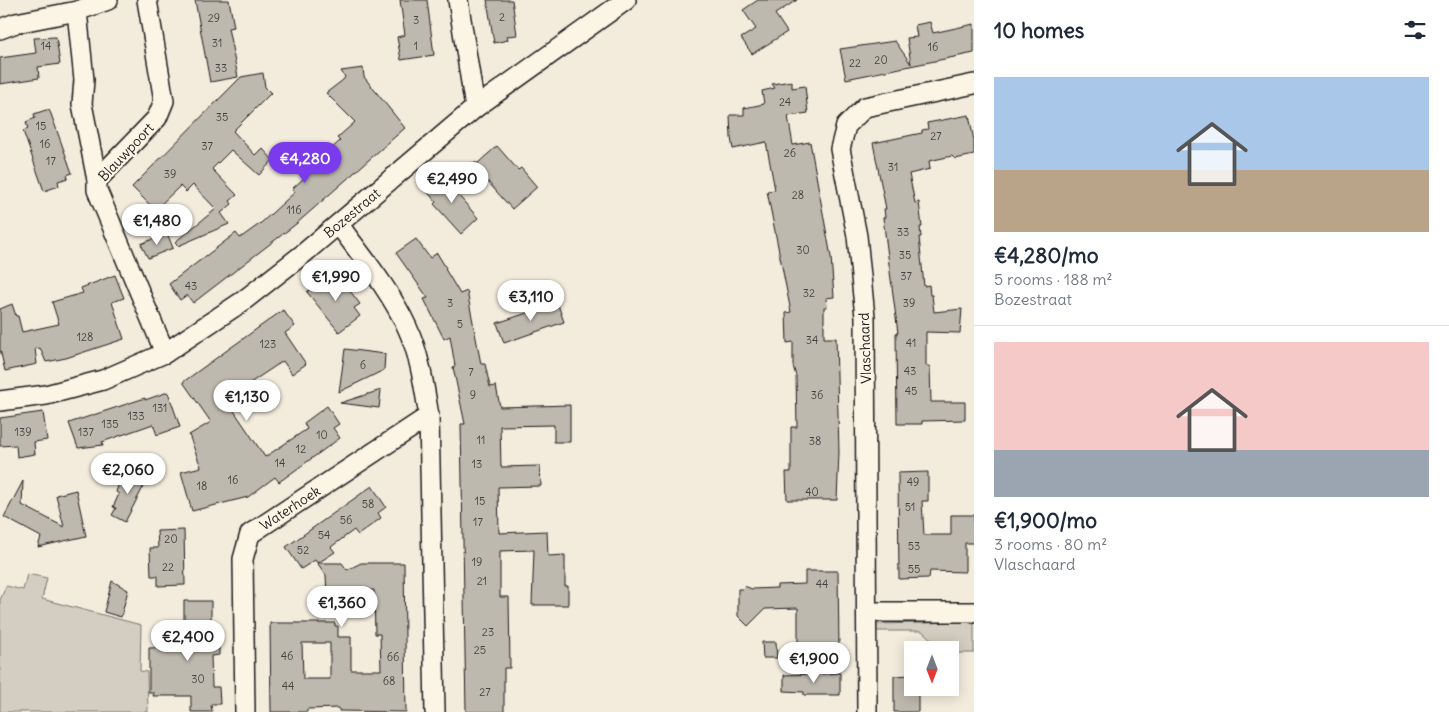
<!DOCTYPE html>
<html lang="en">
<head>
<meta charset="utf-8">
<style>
	body { margin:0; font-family:Delius,sans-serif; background:#f6f6f7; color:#1f2937; height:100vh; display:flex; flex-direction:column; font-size:19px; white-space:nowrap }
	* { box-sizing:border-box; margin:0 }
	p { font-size:16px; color:#747a83 }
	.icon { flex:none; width:28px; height:28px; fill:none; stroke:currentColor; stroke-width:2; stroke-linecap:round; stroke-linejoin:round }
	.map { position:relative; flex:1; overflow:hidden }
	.sheet { display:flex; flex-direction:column; background:#fff; width:475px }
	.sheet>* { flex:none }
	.needle { width:32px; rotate:180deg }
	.tools { position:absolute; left:904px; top:641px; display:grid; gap:10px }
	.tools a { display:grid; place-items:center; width:55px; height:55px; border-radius:0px; background:#fff; box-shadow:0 2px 12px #0003; font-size:25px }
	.price { position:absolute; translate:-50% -42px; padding:0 11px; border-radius:18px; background:#fff; color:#222; font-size:16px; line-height:32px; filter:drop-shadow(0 1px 2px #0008) }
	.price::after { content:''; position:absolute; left:50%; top:30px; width:15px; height:11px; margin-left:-8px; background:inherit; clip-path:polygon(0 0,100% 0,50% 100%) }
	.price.selected { background:#7c3aed; color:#fff }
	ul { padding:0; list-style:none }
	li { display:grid; align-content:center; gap:10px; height:265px; padding:0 20px }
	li+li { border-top:1px solid #e0e1e3 }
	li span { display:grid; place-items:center; height:155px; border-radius:0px; color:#555 }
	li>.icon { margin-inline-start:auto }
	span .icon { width:90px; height:90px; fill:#fffc; stroke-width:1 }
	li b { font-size:21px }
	h2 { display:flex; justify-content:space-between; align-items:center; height:60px; padding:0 20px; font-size:21px }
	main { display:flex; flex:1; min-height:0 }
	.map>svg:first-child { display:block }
</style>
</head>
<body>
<main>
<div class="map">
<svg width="974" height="712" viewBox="0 0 974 712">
	<rect width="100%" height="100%" fill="#f3ecdd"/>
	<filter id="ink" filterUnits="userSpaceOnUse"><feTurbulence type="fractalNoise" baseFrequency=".02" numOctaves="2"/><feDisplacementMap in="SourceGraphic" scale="10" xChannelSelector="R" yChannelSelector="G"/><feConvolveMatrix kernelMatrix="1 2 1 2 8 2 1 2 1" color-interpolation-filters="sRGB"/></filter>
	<g filter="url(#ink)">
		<g fill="#d3cec1" stroke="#78756e">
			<polygon points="27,574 47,578 42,599 141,625 140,671 147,672 148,712 0,712 0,600 6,586 23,590"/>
			<polygon points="966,622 974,624 974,653 950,653 950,650 943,650 922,631 876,631 877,624"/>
		</g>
		<g fill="#beb9ae" stroke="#1c1c1c" fill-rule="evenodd">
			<polygon points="195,0 229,0 234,27 228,28 238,77 210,82"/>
			<polygon points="400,0 427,0 434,55 401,60 397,37 405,35"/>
			<polygon points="487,0 512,0 517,35 507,36 508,40 494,43"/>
			<polygon points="758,0 797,0 775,14 787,32 752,54 741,38 756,29 743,10"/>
			<polygon points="930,22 933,33 974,24 974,53 846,79 840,49 895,41 911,64 907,38 917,37 915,25"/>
			<polygon points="56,37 60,64 38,67 39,78 0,84 0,58 36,53 34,38"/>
			<polygon points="363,68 364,77 405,128 296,224 223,280 193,303 187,295 180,300 169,284 236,233 240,238 261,223 295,192 292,189 304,178 302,175 340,141 337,138 355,122 326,93 343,80 345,77 341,71"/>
			<polygon points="263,73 265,87 271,93 233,131 255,155 262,148 273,160 259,175 231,150 212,169 237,195 230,201 232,204 221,213 229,224 178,246 175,242 216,209 193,185 186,192 180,186 155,210 132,187 241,77"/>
			<polygon points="792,81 792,88 805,86 808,113 788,116 793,145 810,142 831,257 834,297 826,298 827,307 824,307 824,338 836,338 839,452 837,500 787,500 786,472 791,472 791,427 797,427 796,376 793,366 793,342 787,343 786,313 791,312 767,191 775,190 766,142 733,149 731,138 730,115 744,115 744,108 764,104 762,91 775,88 772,84"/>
			<polygon points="46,110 49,110 51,114 72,173 67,175 68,178 58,181 59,186 44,191 23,131 28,129 26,122 35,118 34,114"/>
			<polygon points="969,115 974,141 974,155 955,159 952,156 929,161 930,169 909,174 915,203 919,202 922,227 920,227 921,237 919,237 924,286 929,285 930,295 932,295 934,312 962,309 960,333 926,332 926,366 930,366 931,402 965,402 965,420 922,421 922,424 897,424 896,333 898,333 883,218 885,217 884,209 886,209 873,143 922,133 922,130 928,129 927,123"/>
			<polygon points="497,146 518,170 521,168 537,187 512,209 471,163 478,163"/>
			<polygon points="444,174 458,191 458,195 478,218 461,234 434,204 436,202 426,190"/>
			<polygon points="167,233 173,248 148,258 141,244"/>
			<polygon points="416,239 430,258 437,253 446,268 445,269 460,294 467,291 481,364 485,364 490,387 496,386 500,407 570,405 570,442 554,442 554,425 500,426 501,467 540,466 541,486 498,487 499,533 547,531 548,556 565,555 565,586 568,586 568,605 532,605 534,550 500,551 500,597 509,597 510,668 504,668 504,712 466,712 461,424 465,424 453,367 455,366 450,336 444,339 424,299 428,298 396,253"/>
			<polygon points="115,275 124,298 112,302 124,339 66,358 46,362 40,348 35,349 37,364 5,371 0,349 0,309 12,304 16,316 18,316 22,332 59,324 52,302 83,293 81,288"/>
			<polygon points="327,276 332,284 340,278 360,304 354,308 360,316 339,332 307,292"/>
			<polygon points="556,299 564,322 504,343 497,323 536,310 534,306"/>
			<polygon points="283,310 295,326 285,333 306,364 292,374 283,361 226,399 265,457 307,429 304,423 327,406 339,424 333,428 340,438 279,482 275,477 248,497 192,511 181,472 201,467 189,435 211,422 183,382"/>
			<polygon points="345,349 385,354 384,370 339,392"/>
			<polygon points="381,390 379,408 340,403"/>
			<polygon points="168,392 180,427 157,435 153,424 102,442 103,445 78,448 69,423 145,398 145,400"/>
			<polygon points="43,412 47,440 34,442 35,454 17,457 16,445 0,446 0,418"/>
			<polygon points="928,472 928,501 922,501 924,535 951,535 951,515 974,515 974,543 965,543 965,572 930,571 929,578 899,579 898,473"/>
			<polygon points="149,476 125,522 112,515 116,508 113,507 119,494 116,492 121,477"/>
			<polygon points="23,481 22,505 64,527 56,495 76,490 86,536 38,547 41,537 4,517"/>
			<path d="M372 486 386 507 378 513 381 518 358 535 354 530 331 547 335 552 318 563H342L347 570 361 563H404L406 712 339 711V708L307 709V712H271L270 623H335V626H338V637H351V670H381L380 634H375L374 590 327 595 326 575 315 560 301 569 286 547ZM302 643H330V679H303Z"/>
			<polygon points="184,530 185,585 158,586 158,576 151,576 150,548 158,548 157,531"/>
			<polygon points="805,571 838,571 839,647 798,647 798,608 765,609 748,626 738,616 738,589 743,589 744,586 752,589 777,588 777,585 805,584"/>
			<polygon points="112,581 128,590 121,617 104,612"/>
			<polygon points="184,601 211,601 211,638 219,638 219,655 211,656 212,687 219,687 220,704 211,704 212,712 191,712 191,696 153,696 154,693 149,693 149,648 184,647"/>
			<polygon points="762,642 776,642 777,658 763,658"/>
			<polygon points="840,673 840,695 804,695 804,692 784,691 784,675"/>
			<polygon points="912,675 912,688 918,688 918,712 894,712 894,676"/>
		</g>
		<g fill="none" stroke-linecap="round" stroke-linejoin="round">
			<g stroke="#1c1c1c" stroke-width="22">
				<g id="minor">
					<polyline points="147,0 164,101 157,118 97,180 97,190 165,353"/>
					<polyline points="458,0 475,108"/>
					<polyline points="0,29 16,23 77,11"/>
					<polyline points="97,180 82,104 84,80 77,11 108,0"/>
					<path d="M339 225C363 258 390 290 407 327 420 355 424 386 429 416L435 712"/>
					<polyline points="0,401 46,395 103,380 165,353 243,301 303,254 475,108 626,0"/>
					<polyline points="867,612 974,612"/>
					<polyline points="245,712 243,559 250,534 429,416"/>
					<polyline points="867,712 865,317 857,236 840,149 846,126 865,107 974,84"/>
				</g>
			</g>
			<use href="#minor" stroke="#fcf5e5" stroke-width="19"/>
		</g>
	</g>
	<g text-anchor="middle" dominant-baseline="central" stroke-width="4.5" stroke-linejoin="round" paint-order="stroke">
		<g font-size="11" fill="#444340">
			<text x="502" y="17">2</text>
			<text x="214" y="18">29</text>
			<text x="416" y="20">3</text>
			<text x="217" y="43">31</text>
			<text x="46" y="46">14</text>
			<text x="416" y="46">1</text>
			<text x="933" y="47">16</text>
			<text x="881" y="60">20</text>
			<text x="855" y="63">22</text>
			<text x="221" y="68">33</text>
			<text x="785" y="102">24</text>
			<text x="222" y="117">35</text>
			<text x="41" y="126">15</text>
			<text x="936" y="136">27</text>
			<text x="45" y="144">16</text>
			<text x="207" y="146">37</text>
			<text x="790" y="153">26</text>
			<text x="51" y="161">17</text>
			<text x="893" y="167">31</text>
			<text x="170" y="174">39</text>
			<text x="798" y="195">28</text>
			<text x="294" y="210">116</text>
			<text x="903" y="232">33</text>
			<text x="803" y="250">30</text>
			<text x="905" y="255">35</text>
			<text x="906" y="276">37</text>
			<text x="191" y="286">43</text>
			<text x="809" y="293">32</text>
			<text x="450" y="303">3</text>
			<text x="909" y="303">39</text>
			<text x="460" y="324">5</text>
			<text x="85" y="337">128</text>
			<text x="812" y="340">34</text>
			<text x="911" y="343">41</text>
			<text x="268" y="344">123</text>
			<text x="363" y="365">6</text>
			<text x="910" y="371">43</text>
			<text x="471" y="372">7</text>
			<text x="911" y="391">45</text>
			<text x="473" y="395">9</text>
			<text x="817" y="395">36</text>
			<text x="160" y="408">131</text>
			<text x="136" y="416">133</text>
			<text x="110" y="424">135</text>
			<text x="23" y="432">139</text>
			<text x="86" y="432">137</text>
			<text x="322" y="435">10</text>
			<text x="481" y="440">11</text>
			<text x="815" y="441">38</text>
			<text x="301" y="449">12</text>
			<text x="280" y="463">14</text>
			<text x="477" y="464">13</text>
			<text x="233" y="480">16</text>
			<text x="913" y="482">49</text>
			<text x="202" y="486">18</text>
			<text x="812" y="492">40</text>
			<text x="480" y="501">15</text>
			<text x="368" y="504">58</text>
			<text x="910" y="507">51</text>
			<text x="346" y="520">56</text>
			<text x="478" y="522">17</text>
			<text x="324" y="535">54</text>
			<text x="171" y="539">20</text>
			<text x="914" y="546">53</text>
			<text x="303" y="550">52</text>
			<text x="477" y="562">19</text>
			<text x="168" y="567">22</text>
			<text x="914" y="569">55</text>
			<text x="482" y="581">21</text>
			<text x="822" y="584">44</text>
			<text x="488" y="632">23</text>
			<text x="480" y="650">25</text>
			<text x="287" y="656">46</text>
			<text x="393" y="657">66</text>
			<text x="198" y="679">30</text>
			<text x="389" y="681">68</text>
			<text x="288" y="686">44</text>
			<text x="485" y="692">27</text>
		</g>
		<g font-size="14" fill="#1c1c1c" stroke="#fcf5e5">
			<text transform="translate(126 152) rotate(-47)">Blauwpoort</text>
			<text transform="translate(352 213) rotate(-40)">Bozestraat</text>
			<text transform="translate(865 348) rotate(-92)">Vlaschaard</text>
			<text transform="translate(290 508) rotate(-33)">Waterhoek</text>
		</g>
	</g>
</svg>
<div class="tools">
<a><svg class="needle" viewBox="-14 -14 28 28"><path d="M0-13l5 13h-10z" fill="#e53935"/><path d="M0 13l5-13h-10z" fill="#747a83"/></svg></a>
</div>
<b class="price selected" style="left:305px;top:184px">€4,280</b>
<b class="price" style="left:452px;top:204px">€2,490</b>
<b class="price" style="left:157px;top:246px">€1,480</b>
<b class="price" style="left:336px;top:302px">€1,990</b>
<b class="price" style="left:531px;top:322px">€3,110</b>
<b class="price" style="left:247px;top:422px">€1,130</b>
<b class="price" style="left:128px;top:495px">€2,060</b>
<b class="price" style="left:342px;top:628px">€1,360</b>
<b class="price" style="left:188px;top:662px">€2,400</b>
<b class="price" style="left:814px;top:684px">€1,900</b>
</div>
<section class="sheet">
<h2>10 homes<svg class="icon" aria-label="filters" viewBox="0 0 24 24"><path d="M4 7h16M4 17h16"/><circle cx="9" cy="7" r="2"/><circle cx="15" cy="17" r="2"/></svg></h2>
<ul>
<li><span style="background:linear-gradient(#a9c7e8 60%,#b9a48a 0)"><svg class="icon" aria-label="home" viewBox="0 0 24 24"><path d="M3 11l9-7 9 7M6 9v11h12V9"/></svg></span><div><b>€4,280/mo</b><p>5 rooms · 188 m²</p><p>Bozestraat</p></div></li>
<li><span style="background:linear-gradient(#f6c9c9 70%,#9aa5b1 0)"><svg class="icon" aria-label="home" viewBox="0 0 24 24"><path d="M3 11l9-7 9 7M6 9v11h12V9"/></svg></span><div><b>€1,900/mo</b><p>3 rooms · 80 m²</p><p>Vlaschaard</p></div></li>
</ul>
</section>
</main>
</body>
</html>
